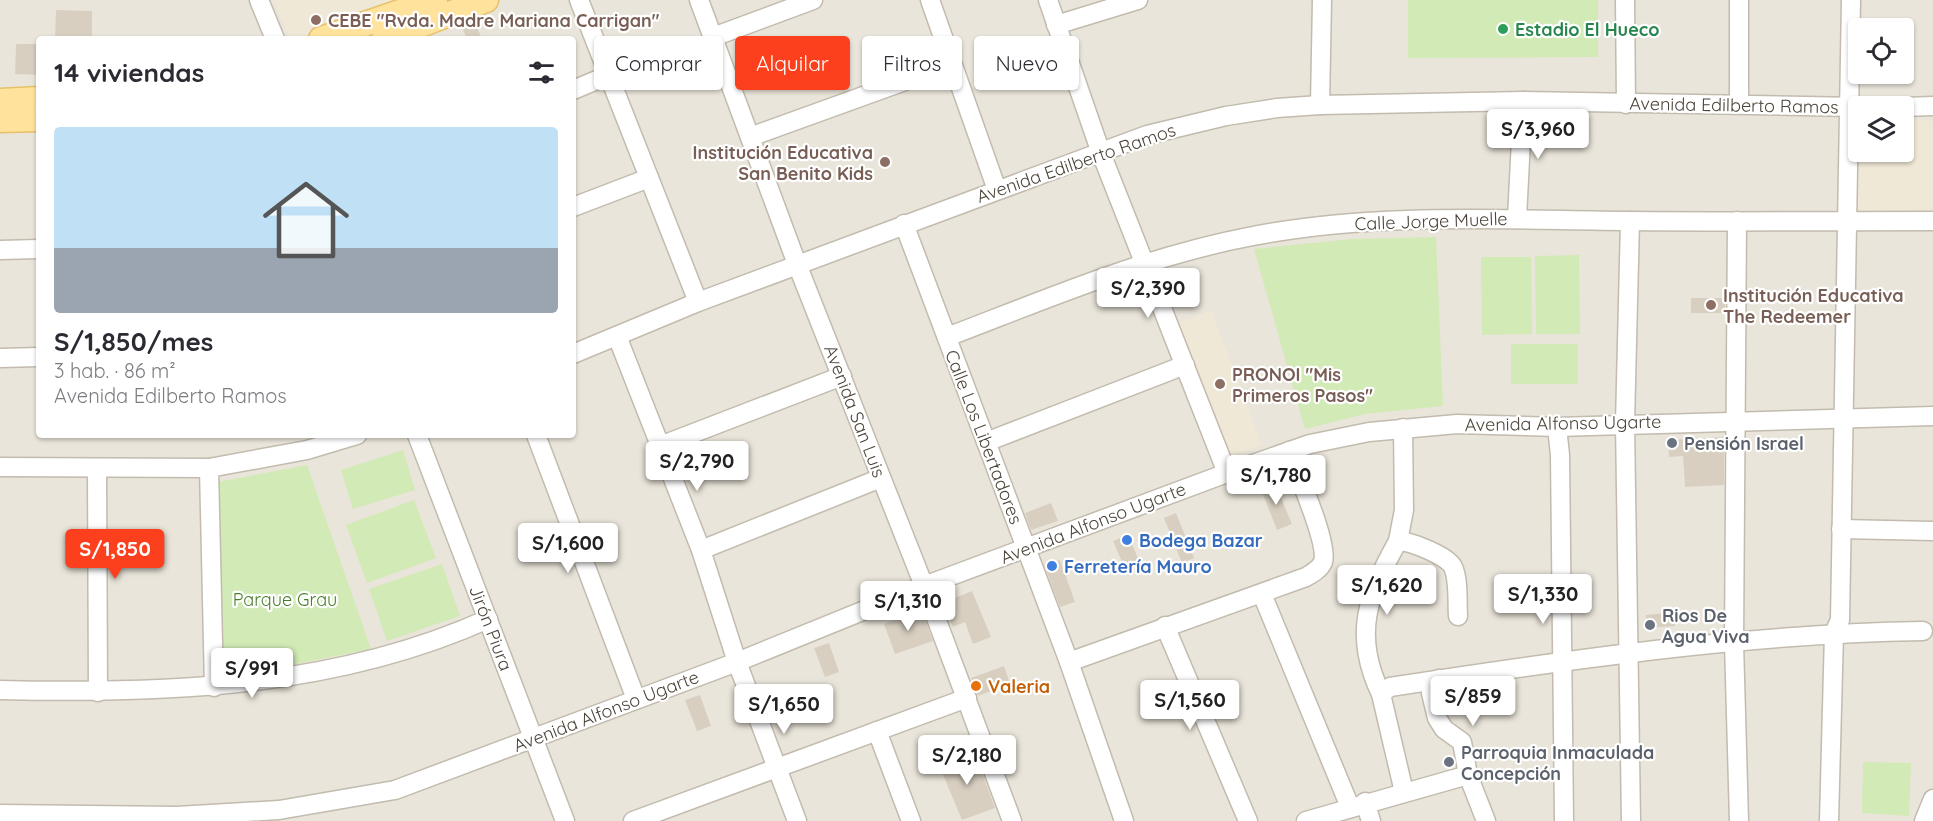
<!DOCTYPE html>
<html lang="es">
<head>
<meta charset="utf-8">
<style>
	body { margin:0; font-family:Quicksand,sans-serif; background:#f2f2f3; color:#2b2b33; height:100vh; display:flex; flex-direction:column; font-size:22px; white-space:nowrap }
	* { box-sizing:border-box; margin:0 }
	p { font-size:20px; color:#7c7c81 }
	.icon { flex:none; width:33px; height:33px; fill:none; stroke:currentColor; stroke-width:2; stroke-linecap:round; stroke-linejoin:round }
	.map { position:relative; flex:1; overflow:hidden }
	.side { position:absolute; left:36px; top:36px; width:540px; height:402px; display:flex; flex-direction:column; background:#fff; border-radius:6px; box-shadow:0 2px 4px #0004 }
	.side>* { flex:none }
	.banner { position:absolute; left:594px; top:36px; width:570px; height:54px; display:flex; gap:12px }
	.controls { position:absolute; left:1848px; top:18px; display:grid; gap:12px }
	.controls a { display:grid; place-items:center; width:66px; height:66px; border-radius:6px; background:#fff; box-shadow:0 2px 4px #0004; font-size:30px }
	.price { position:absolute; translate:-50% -51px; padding:0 14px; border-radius:6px; background:#fff; color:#222; font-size:20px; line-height:39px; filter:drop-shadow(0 2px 3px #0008) }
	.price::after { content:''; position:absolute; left:50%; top:36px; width:18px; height:14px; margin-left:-9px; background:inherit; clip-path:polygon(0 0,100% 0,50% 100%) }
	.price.on { background:#fc3f1d; color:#fff }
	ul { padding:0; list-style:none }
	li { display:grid; align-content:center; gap:12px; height:318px; padding:0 18px }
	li+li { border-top:2px solid #e1e1e2 }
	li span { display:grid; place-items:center; height:186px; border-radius:6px; color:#555 }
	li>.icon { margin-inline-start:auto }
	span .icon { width:108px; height:108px; fill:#fffc; stroke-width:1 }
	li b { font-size:26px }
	h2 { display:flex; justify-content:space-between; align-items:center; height:72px; padding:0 18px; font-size:26px }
	.pill { padding:0 21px; border-radius:6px; background:#fff; box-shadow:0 2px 4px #0004; font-size:21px; line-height:54px }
	.pill.on { background:#fc3f1d; color:#fff }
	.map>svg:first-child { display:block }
</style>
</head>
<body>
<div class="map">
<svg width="1933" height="821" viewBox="0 0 1933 821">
	<rect width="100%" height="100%" fill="#f6f3ec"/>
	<path fill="#eae5da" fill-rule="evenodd" d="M0 0H1933V821H0ZM1858 28H1904V74H1858ZM39 39H573V435H39ZM1858 106H1904V152H1858Z"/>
	<g fill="#efe8d6">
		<polygon points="273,0 399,0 300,39 290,39"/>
		<polygon points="1933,120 1933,213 1855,213 1854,122 1858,122 1858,152 1904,152 1904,121"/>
		<polygon points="1211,310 1262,445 1229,457 1178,323"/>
	</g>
	<g fill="#d2eab5">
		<polygon points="1408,0 1598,0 1598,57 1408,58"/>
		<polygon points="1436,237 1443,406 1365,414 1305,429 1254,249 1352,239"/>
		<polygon points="1579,255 1580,334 1536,334 1535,256"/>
		<polygon points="1481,257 1531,257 1532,334 1482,335"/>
		<rect x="1511" y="344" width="67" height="40"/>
		<polygon points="403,450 415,490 353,509 341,470"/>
		<polygon points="307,465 371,649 222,679 218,482"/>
		<polygon points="414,500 436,558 367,583 346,525"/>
		<polygon points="442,564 460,616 387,641 369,589"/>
		<polygon points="1863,762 1911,763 1909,816 1862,813"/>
	</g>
	<g fill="#d8cfc1">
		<polygon points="56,10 92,11 92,39 55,39"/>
		<polygon points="474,20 482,39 467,39 461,25"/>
		<polygon points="16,44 39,44 39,75 15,74"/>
		<rect x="1691" y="298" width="34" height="15"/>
		<polygon points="1724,437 1724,485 1685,487 1683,456 1669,457 1668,440"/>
		<polygon points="1274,481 1292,524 1277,530 1260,487"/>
		<polygon points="1051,503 1058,521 1031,530 1025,513"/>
		<polygon points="1176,513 1194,558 1182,563 1164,518"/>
		<polygon points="1128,535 1140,563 1125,569 1113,541"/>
		<polygon points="1060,560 1075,602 1060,607 1044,565"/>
		<polygon points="972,591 991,637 973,644 965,622 953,627 943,603"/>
		<polygon points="921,610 933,641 895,654 884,624"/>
		<polygon points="1674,612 1675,626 1647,628 1646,615"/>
		<polygon points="829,643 839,672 825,677 814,648"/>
		<polygon points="1004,666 1010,684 978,696 971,678"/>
		<polygon points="700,695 711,726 697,731 685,700"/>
		<polygon points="974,752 995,808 962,820 939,765"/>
	</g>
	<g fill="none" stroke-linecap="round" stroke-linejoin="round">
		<g stroke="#c2bbae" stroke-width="21">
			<g id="minor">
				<polyline points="259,0 275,39"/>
				<polyline points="579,0 698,302"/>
				<polyline points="699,0 797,264 924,586 1012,821"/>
				<polyline points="930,0 997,190"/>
				<polyline points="1048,0 1101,153 1227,473"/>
				<polyline points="1625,0 1626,104"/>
				<polyline points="1056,25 1138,0"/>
				<polyline points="713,37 813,0"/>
				<polyline points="573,90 609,75"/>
				<polyline points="1739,104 1739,0"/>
				<polyline points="1320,105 1322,0"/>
				<polyline points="1904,107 1933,106"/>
				<polyline points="750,137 952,64"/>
				<polyline points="573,207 649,178"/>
				<polyline points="1517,218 1523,101"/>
				<polyline points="1630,221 1625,423 1631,821"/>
				<polyline points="1737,221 1734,643 1739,821"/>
				<polyline points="904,224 1069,662 1124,821"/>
				<polyline points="0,250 39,249"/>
				<polyline points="617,336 701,550 737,662 797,821"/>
				<path d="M947 337C1047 299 1146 256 1253 236 1376 212 1505 220 1630 221 1731 222 1832 221 1933 221"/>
				<polyline points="573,354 698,302 1147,135 1226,116 1277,108 1320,105 1523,101 1858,107"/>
				<polyline points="0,358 39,357"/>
				<polyline points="1557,427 1560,455 1564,821"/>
				<path d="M1403 428 1404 510 1398 541C1410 541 1448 556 1453 567 1459 580 1457 602 1458 616"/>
				<polyline points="417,435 565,821"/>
				<polyline points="536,435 636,699"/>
				<polyline points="986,442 1185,365"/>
				<polyline points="660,446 842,376"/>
				<polyline points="0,467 209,468 307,450 357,435"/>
				<polyline points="97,468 98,692"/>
				<polyline points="209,468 214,687"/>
				<polyline points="1841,529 1933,531"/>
				<polyline points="701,550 881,478"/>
				<polyline points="1262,594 1350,807"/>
				<polyline points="1165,626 1248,821"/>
				<path d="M1069 662 1306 577C1313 573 1320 569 1323 562 1329 543 1297 473 1289 451"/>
				<polyline points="1439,679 1431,693 1437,718 1444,729 1462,742 1468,775 1486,821"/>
				<path d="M0 690C165 694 335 688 488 619"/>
				<path d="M1381 694C1352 634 1368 595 1398 541"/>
				<polyline points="877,731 911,821"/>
				<path d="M1404 792 1381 694 1390 687C1566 660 1744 634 1923 631"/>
				<polyline points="1365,802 1371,821"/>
				<polyline points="0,814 177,816 279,810 395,790 737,662 924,586 1227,473 1310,444 1369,432 1457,424 1557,427 1933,416"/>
				<polyline points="633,821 967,698"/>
				<polyline points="1306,821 1468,775"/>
				<polyline points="1829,821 1834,633 1840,620 1851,0"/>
				<polyline points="1924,821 1933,799"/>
			</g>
		</g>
		<g stroke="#e6c16a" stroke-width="27">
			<g id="major">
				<polyline points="321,39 435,0"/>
				<polyline points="384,39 486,0"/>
				<polyline points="0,101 39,99"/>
				<polyline points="0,120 39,119"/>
			</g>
		</g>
		<use href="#minor" stroke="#fff" stroke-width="18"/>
		<use href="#major" stroke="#ffe39c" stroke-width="24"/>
	</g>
	<g fill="#8d6e63" stroke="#fff" stroke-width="2">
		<circle cx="316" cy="20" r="6"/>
		<circle cx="885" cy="162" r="6"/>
		<circle cx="1711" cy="305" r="6"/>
		<circle cx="1220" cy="384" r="6"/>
	</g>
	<circle fill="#2e9e5b" stroke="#fff" stroke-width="2" cx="1503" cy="29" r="6"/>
	<g fill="#6b7280" stroke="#fff" stroke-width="2">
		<circle cx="1672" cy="443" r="6"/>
		<circle cx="1650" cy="625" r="6"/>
		<circle cx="1449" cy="762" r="6"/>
	</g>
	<g fill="#3f7fe0" stroke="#fff" stroke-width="2">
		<circle cx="1127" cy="540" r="6"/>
		<circle cx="1052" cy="566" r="6"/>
	</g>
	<circle fill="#e8710a" stroke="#fff" stroke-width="2" cx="976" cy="686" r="6"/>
	<g text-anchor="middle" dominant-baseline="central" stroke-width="4.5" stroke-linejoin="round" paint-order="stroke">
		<g font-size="18" font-weight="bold" fill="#785e54" stroke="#fff" text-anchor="start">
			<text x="328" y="20">CEBE "Rvda. Madre Mariana Carrigan"</text>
			<text x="873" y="152" text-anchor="end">Institución Educativa<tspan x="873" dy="21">San Benito Kids</tspan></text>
			<text x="1723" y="295">Institución Educativa<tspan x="1723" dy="21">The Redeemer</tspan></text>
			<text x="1232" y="374">PRONOI "Mis<tspan x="1232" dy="21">Primeros Pasos"</tspan></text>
		</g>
		<g font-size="18" font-weight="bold" fill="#27864d" stroke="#fff" text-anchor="start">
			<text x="1515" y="29">Estadio El Hueco</text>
		</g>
		<g font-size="18" fill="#4b4439" stroke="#fff">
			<text transform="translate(1734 105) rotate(1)">Avenida Edilberto Ramos</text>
			<text transform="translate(1076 163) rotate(-19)">Avenida Edilberto Ramos</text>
			<text transform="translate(1431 221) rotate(-2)">Calle Jorge Muelle</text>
			<text transform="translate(855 411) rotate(69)">Avenida San Luis</text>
			<text transform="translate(1563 423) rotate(-1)">Avenida Alfonso Ugarte</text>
			<text transform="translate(984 437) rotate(69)">Calle Los Libertadores</text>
			<text transform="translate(1093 523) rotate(-21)">Avenida Alfonso Ugarte</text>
			<text transform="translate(491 628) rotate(69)">Jirón Piura</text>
			<text transform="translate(606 711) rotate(-21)">Avenida Alfonso Ugarte</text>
		</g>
		<g font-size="18" font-weight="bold" fill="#5b616d" stroke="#fff" text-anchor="start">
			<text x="1684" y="443">Pensión Israel</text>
			<text x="1662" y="615">Rios De<tspan x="1662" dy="21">Agua Viva</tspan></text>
			<text x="1461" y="752">Parroquia Inmaculada<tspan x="1461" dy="21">Concepción</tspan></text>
		</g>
		<g font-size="18" font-weight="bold" fill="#366cbe" stroke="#fff" text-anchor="start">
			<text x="1139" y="540">Bodega Bazar</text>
			<text x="1064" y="566">Ferretería Mauro</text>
		</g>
		<g font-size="18" fill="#4a7f2a" stroke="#fff">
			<text x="285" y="599">Parque Grau</text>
		</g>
		<g font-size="18" font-weight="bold" fill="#c56008" stroke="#fff" text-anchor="start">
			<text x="988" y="686">Valeria</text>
		</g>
	</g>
</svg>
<div class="controls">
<a><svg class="icon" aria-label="locate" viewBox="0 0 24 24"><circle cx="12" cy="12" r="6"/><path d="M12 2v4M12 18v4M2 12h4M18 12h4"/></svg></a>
<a><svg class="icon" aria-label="layers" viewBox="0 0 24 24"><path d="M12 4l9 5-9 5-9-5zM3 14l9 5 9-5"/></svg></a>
</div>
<b class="price" style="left:1538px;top:160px">S/3,960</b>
<b class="price" style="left:1148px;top:319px">S/2,390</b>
<b class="price" style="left:697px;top:492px">S/2,790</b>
<b class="price" style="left:1276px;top:506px">S/1,780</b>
<b class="price" style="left:568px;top:574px">S/1,600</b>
<b class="price on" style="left:115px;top:580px">S/1,850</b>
<b class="price" style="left:1387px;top:616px">S/1,620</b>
<b class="price" style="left:1543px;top:625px">S/1,330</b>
<b class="price" style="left:908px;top:632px">S/1,310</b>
<b class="price" style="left:252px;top:699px">S/991</b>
<b class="price" style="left:1473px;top:727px">S/859</b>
<b class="price" style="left:1190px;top:731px">S/1,560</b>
<b class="price" style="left:784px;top:735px">S/1,650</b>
<b class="price" style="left:967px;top:786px">S/2,180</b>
<div class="banner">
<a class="pill">Comprar</a>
<a class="pill on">Alquilar</a>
<a class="pill">Filtros</a>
<a class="pill">Nuevo</a>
</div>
<section class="side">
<h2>14 viviendas<svg class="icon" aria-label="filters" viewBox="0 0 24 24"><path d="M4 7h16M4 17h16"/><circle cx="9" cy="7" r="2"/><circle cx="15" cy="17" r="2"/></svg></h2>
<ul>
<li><span style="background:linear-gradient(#bfe0f5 65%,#9aa5b1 0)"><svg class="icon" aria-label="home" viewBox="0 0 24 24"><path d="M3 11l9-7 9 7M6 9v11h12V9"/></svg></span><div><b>S/1,850/mes</b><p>3 hab. · 86 m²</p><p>Avenida Edilberto Ramos</p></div></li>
</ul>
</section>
</div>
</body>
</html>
